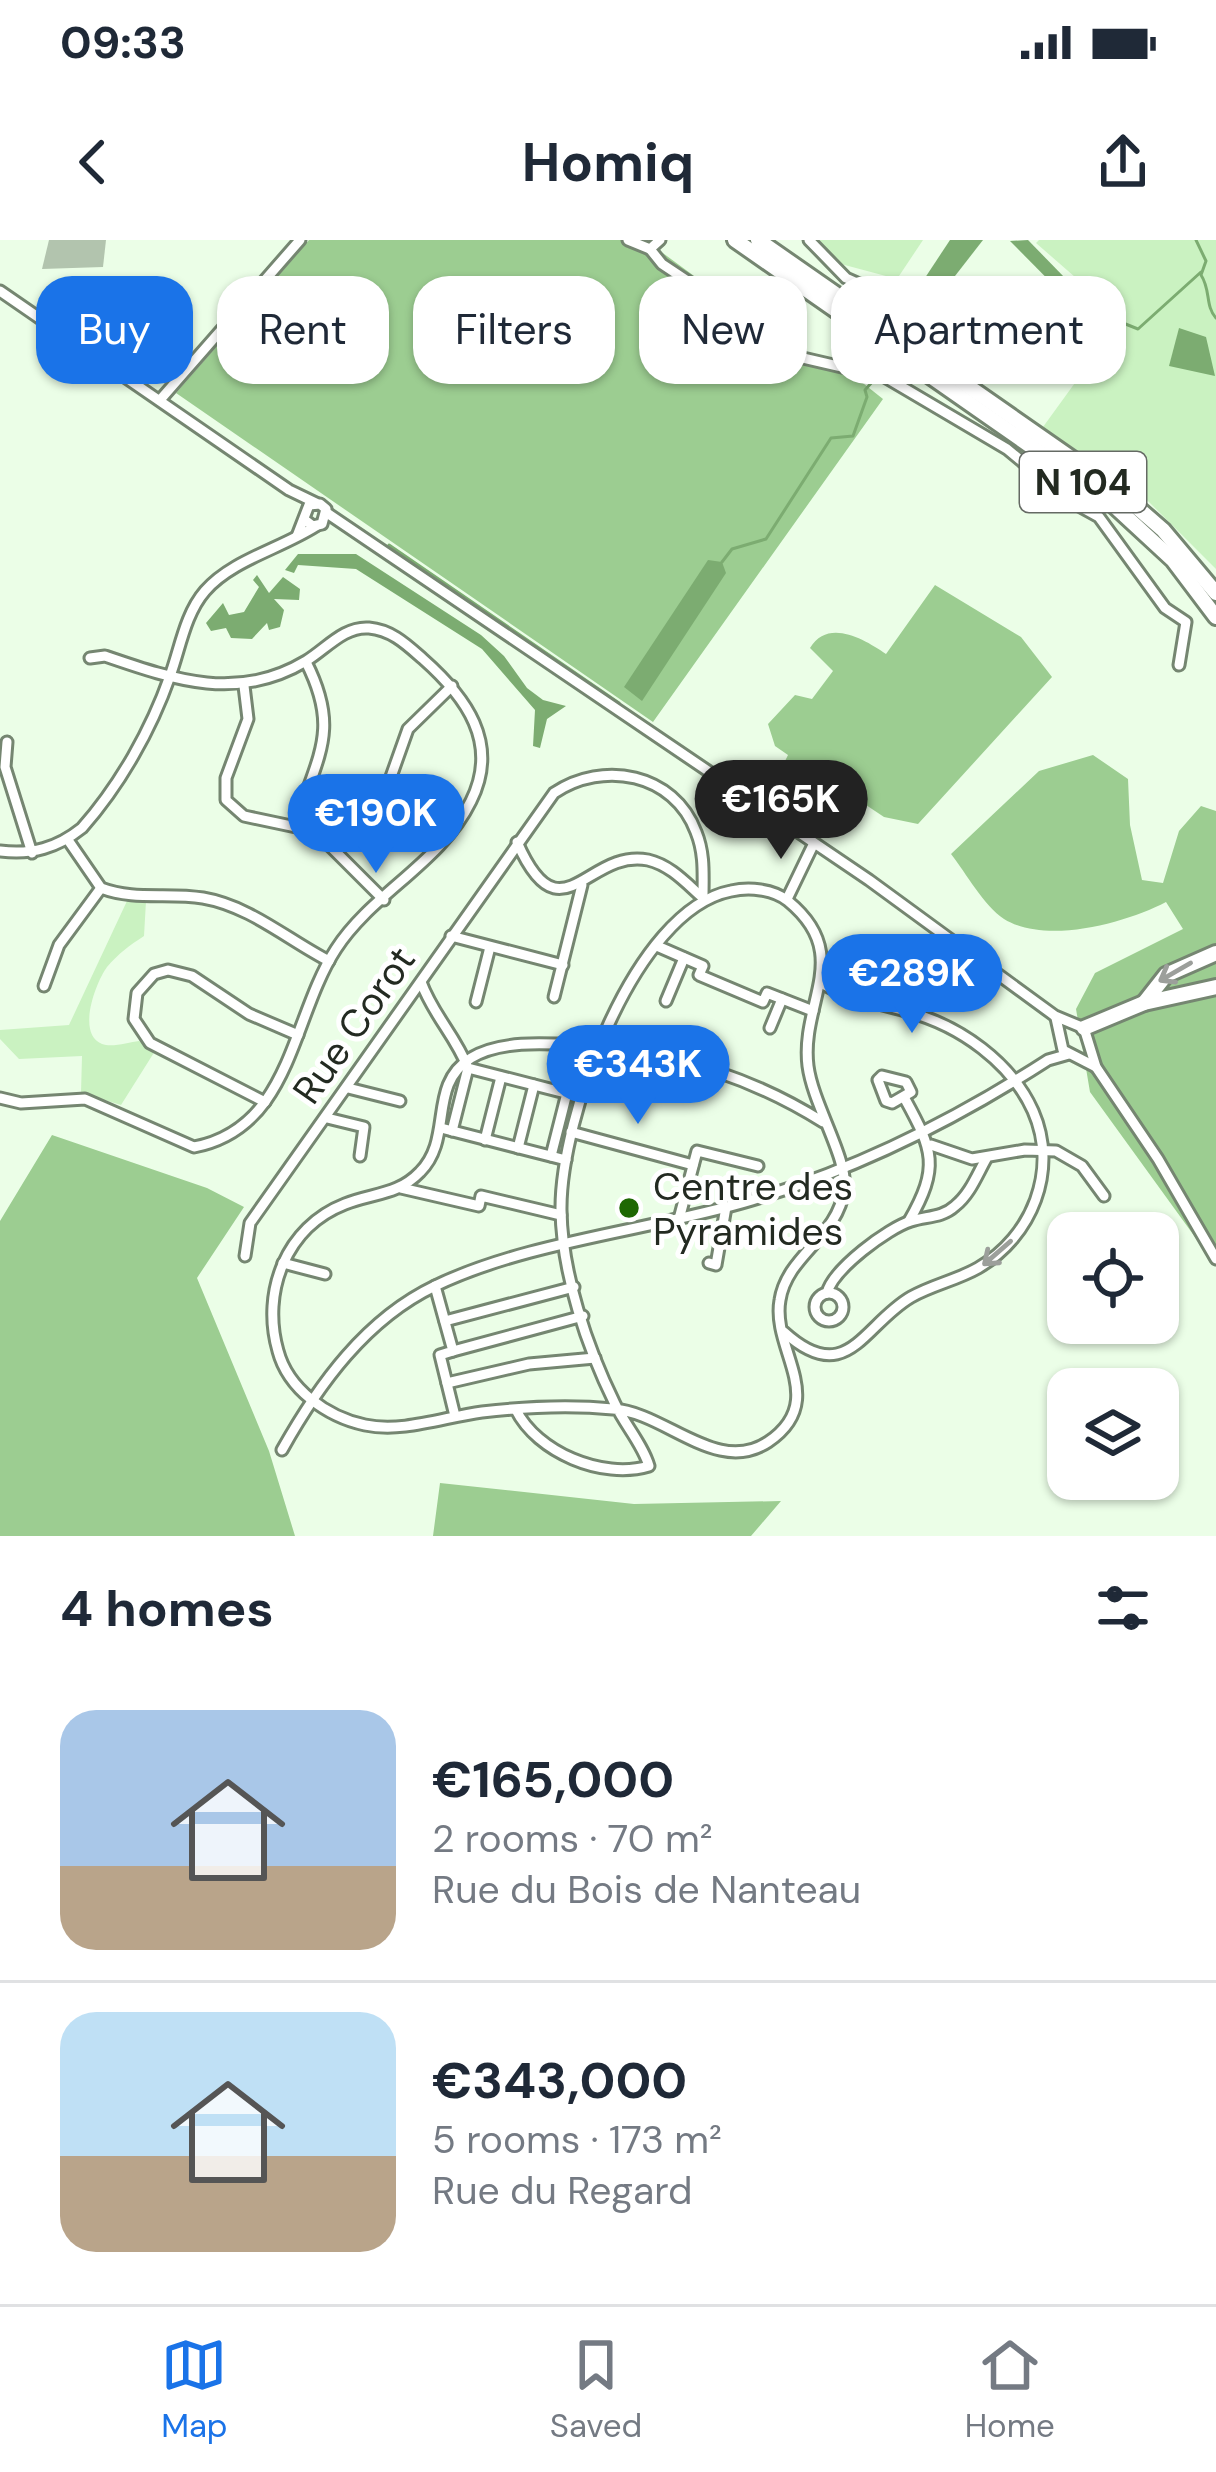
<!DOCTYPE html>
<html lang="en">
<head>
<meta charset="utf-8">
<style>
	body { margin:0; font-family:"DM Sans",sans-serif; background:#f2f2f3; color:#1f2937; height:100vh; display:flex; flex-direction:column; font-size:45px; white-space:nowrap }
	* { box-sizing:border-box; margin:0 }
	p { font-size:39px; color:#747a83 }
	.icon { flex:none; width:66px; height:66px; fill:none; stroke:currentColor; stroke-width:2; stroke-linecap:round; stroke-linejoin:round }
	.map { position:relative; height:1296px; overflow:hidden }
	.details { display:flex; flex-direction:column; background:#fff; flex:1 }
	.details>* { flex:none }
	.guide { position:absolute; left:36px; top:36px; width:1146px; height:108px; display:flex; gap:24px }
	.fabs { position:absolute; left:1047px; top:972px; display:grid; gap:24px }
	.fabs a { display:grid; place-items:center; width:132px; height:132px; border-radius:24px; background:#fff; box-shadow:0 3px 9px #0004; font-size:60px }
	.price { position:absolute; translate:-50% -102px; padding:0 27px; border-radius:42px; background:#1a73e8; color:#fff; font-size:39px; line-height:78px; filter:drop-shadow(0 3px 6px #0008) }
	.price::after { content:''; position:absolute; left:50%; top:72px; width:36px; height:27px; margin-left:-18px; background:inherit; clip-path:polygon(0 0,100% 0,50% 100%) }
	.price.selected { background:#222; color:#fff }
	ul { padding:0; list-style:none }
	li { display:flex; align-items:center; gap:36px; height:300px; padding:0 60px }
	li+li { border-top:3px solid #e0e1e3 }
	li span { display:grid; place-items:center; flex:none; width:336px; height:240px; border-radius:36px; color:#555 }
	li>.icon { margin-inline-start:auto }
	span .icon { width:144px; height:144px; fill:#fffc; stroke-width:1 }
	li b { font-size:51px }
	h2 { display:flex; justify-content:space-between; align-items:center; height:144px; padding:0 60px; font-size:51px }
	.pill { padding:0 42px; border-radius:36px; background:#fff; box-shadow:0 3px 9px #0004; font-size:42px; line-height:108px }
	.pill.selected { background:#1a73e8; color:#fff }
	.status { display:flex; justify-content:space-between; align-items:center; height:84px; padding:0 60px; background:#fff; direction:ltr }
	.status svg { height:33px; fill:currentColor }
	header { display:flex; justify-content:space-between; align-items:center; height:156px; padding:0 60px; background:#fff; font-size:54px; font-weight:700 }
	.tab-bar { display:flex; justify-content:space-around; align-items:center; height:168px; border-top:3px solid #e0e1e3; background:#fff; font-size:33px; color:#747a83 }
	.tab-bar a { display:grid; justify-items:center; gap:6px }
	.tab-bar .selected { color:#1a73e8 }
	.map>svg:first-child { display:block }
</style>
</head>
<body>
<div class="status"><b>09:33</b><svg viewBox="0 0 49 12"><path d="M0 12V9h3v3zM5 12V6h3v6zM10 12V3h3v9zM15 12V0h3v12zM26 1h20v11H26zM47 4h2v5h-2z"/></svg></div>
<header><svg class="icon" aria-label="back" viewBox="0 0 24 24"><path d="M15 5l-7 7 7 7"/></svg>Homiq<svg class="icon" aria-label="share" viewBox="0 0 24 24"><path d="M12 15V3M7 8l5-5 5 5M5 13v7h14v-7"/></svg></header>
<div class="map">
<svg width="1216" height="1296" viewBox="0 0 1216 1296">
	<rect width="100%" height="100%" fill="#ebfee7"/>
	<g fill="#caf2c1">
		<polygon points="819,0 923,0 897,39 841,24"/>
		<polygon points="1039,0 1216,0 1216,329 1142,255 1043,187 1122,78 1036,3"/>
		<path d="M127 661H146L144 696C130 705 118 714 107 727 96 742 76 794 102 804 112 808 129 802 139 801L155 811 121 865 81 853 82 816 19 819 0 799V790L69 785Z"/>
	</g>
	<g fill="#9ccd91">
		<polygon points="309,0 645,0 813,123 854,136 883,159 653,482 176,153"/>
		<path d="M935 345 1021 397 1052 437 918 584 884 577 815 531 791 559 773 545 788 515 775 506 768 484 795 455 812 459 833 431 810 408C828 378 864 399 886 414Z"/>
		<path d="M1093 515 1128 539 1130 585 1142 640 1163 643 1179 591 1201 566 1216 571V1026L1090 852 1076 769 1095 733 1183 689 1166 662C1126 683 1046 705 1004 679 984 666 966 633 951 614L1039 531Z"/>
		<polygon points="52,895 207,948 244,967 197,1038 269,1211 295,1296 0,1296 0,981"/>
		<polygon points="440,1243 634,1264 781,1261 751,1296 433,1296"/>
	</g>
	<g fill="#7cac71">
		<polygon points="950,0 983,0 941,54 932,58 915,53"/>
		<polygon points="1028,0 1103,77 1108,88 1102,94 1010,1"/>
		<polygon points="1179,88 1206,97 1215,136 1169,126"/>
		<polygon points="298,314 356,314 481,395 504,416 527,448 543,460 566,466 547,479 540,508 533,506 535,470 482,409 356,329 298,325 294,333 285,330"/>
		<polygon points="708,320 722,322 726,333 642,461 624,447"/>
		<polygon points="257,335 269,353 283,337 300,349 299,360 274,359 284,370 280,387 269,390 267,383 252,399 231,398 226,388 211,391 206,383 223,363 229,375 244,372 259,347 253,340"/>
	</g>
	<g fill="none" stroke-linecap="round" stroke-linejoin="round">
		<g stroke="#7cac71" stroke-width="3">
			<path d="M1196 0 1206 21 1201 35C1211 50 1205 66 1216 78"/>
			<polyline points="1123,83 1138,89 1201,32"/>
			<polyline points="389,305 619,463"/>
			<polyline points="722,322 732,309 766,299 831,198 853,196 867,157 865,150 873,141"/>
		</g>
	</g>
	<polygon fill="#b2c4ae" points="49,0 106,0 103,27 42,29"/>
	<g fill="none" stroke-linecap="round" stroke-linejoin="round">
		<g stroke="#758671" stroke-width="15">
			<g id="minor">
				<polyline points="628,0 650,9 660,0"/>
				<polyline points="809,0 846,38 909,66"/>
				<polyline points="650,9 662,24 803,118 885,137 1007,209 1070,261 1099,277 1165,368 1186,382 1179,425"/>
				<polyline points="0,51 289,250 316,263"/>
				<polyline points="160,160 300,0"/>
				<polyline points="327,273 869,640 1055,776 1084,788 1096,827 1158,919 1216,1019"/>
				<polyline points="297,296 309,265 320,264 326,269 322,284 313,286 305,280"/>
				<polyline points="244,446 248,479 226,538 226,560 244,576 315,591 384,660"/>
				<polyline points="7,502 5,527 32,613"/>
				<polyline points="387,548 408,489 452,446"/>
				<path d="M296 584C317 515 341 491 306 422"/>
				<path d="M68 600 101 648C135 661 168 652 203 658 250 666 288 700 329 721"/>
				<path d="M517 602C561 702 587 608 648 620 670 625 686 643 703 658"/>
				<path d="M0 611C32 615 57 608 82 588 120 545 151 490 170 436 180 409 185 374 205 351 232 320 280 309 316 286"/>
				<polyline points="787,659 814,603"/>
				<polyline points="451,696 563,725"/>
				<polyline points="657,706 703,726 699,735 763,762 767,753 813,771"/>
				<path d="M421 742C433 775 455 795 468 828L581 857"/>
				<polyline points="44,746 59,705 101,648"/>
				<polyline points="554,757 582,645"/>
				<polyline points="666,761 684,718"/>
				<polyline points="476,762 490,707"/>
				<polyline points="1056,778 1063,810 1096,827"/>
				<polyline points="770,788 782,759"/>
				<polygon points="882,836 906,842 911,852 892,863 886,861 878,840"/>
				<polyline points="348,848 400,861"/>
				<path d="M0 858 21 863 85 859 194 907C292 888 291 778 336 709 372 653 441 623 471 561 500 503 466 457 423 419 407 405 392 390 369 388 344 386 326 409 306 421 238 462 175 440 105 416L90 418"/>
				<path d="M905 859C933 910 940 927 909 981"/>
				<polyline points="265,862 150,803 134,779 137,753 154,734 168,730 192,736 249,774 298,795"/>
				<polyline points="327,878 364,887 360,916"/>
				<polyline points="441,888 566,920"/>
				<polyline points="452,891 468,828"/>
				<polyline points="571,892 693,925"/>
				<polyline points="485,900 501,837"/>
				<polyline points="931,905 972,919 1025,910 1056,911 1082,926 1104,956"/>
				<polyline points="518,908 534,845"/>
				<polyline points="551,916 567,853"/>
				<polyline points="401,948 479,966 481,956 561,975"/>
				<polyline points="679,979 697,911 758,926"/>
				<path d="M245 1016 250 983 554 553C603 520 674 533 696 592 705 614 703 635 703 658"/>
				<polyline points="283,1023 325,1034"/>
				<polyline points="709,1023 716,1025 726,967"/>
				<polyline points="435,1046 453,1111 440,1115 455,1176"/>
				<path d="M827 1053C833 1029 888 988 911 981 927 976 942 978 955 966 970 954 977 935 986 919"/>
				<circle cx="829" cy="1067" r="14"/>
				<polyline points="445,1081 574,1047"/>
				<path d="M784 1092C847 1149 863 1085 911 1057 932 1045 957 1040 978 1028 1032 997 1059 930 1033 871 1011 822 960 786 909 772 879 763 849 759 823 744"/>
				<polyline points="453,1111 583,1076"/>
				<polyline points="447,1143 529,1124 595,1118"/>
				<path d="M516 1170C537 1212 602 1240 649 1226 643 1205 625 1185 615 1164 587 1107 562 1034 561 970 560 880 633 670 731 651 749 647 773 649 788 661 854 715 800 762 808 826 813 865 849 920 844 950 838 997 787 1015 780 1060 771 1110 830 1160 768 1202 717 1236 665 1172 613 1169 570 1165 525 1167 482 1172 444 1177 403 1193 365 1185 327 1177 288 1149 278 1111 261 1052 286 987 345 964 373 953 398 955 420 932 454 898 427 845 471 818 505 797 561 805 600 806H604C683 817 755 839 823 882"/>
				<path d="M282 1210C319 1144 366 1079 435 1046 528 1001 653 990 752 960 858 929 955 880 1048 820L1069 814"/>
			</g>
		</g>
		<g stroke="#758671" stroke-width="20">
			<g id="highway">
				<polyline points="735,0 1108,260 1173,320 1216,377"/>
				<polyline points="758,0 1117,250 1163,290 1216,353"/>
				<polyline points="1144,763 1166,735 1216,713"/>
				<polyline points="1084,788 1144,763 1216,747"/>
			</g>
		</g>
		<use href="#minor" stroke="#fff" stroke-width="9"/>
		<use href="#highway" stroke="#fff" stroke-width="14"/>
	</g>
	<defs><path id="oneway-shaft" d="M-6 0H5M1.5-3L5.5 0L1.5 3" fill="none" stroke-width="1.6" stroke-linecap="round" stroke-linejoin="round" transform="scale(3)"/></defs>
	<g stroke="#9c9f9b">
		<use href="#oneway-shaft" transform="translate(1175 732) rotate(150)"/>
		<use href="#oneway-shaft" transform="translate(997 1013) rotate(139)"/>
	</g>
	<circle fill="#1e6803" stroke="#fff" stroke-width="4.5" cx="629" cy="968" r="12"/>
	<g text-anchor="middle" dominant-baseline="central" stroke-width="10" stroke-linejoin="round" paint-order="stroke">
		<rect fill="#fff" stroke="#656a64" stroke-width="3" x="1020" y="212" width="126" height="60" rx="9"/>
		<g font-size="36" font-weight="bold" fill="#232a21">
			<text x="1083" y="242">N 104</text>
		</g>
		<g font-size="39" fill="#232a21" stroke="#fff">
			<text transform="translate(354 785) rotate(-55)">Rue Corot</text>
		</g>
		<g font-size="39" fill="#232a21" stroke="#fff" text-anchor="start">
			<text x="653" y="946">Centre des<tspan x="653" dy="45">Pyramides</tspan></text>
		</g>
	</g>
</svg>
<div class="fabs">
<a><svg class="icon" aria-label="locate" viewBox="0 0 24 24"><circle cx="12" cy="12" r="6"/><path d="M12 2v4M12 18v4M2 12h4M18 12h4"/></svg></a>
<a><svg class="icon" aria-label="layers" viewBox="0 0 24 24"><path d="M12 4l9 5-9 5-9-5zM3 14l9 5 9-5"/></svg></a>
</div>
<b class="price selected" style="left:781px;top:622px">€165K</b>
<b class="price" style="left:376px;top:636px">€190K</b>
<b class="price" style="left:912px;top:796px">€289K</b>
<b class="price" style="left:638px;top:887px">€343K</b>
<div class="guide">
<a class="pill selected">Buy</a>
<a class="pill">Rent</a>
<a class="pill">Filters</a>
<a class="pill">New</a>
<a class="pill">Apartment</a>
</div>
</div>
<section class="details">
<h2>4 homes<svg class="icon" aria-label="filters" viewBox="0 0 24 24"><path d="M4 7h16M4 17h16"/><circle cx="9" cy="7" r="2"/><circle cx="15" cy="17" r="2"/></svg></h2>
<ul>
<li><span style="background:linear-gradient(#a9c7e8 65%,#b9a48a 0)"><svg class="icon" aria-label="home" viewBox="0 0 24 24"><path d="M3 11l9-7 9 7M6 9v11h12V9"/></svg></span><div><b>€165,000</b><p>2 rooms · 70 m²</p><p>Rue du Bois de Nanteau</p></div></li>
<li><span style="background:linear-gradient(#bfe0f5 60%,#b9a48a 0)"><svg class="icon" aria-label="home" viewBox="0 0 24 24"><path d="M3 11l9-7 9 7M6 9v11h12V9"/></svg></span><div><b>€343,000</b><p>5 rooms · 173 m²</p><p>Rue du Regard</p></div></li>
</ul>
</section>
<nav class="tab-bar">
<a class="selected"><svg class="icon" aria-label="map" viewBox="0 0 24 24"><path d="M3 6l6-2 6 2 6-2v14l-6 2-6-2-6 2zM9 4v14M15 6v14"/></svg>Map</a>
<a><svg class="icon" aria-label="saved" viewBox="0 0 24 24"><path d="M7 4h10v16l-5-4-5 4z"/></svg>Saved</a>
<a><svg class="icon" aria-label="home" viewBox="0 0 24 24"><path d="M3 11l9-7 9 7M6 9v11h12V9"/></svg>Home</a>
</nav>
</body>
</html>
